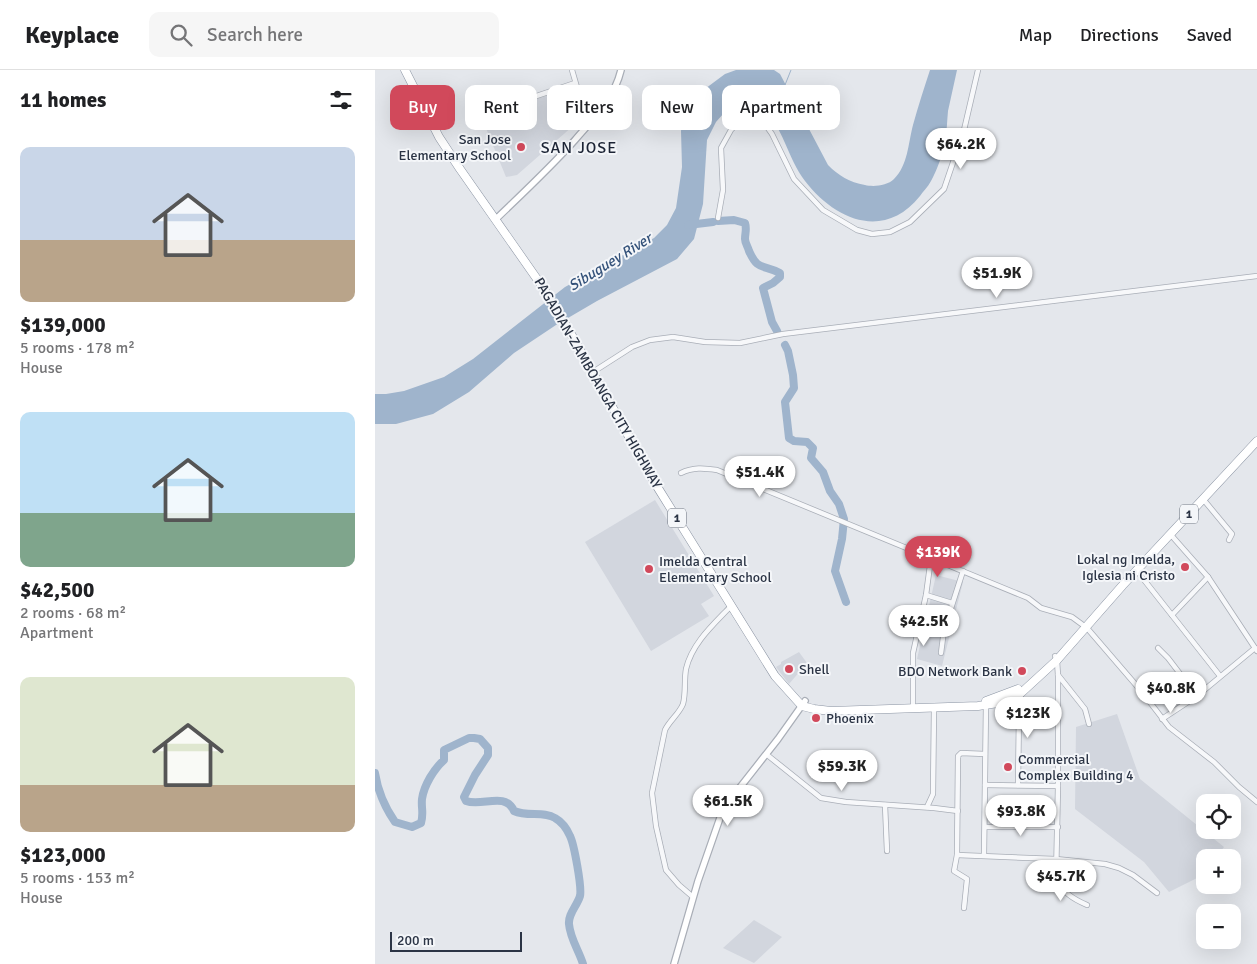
<!DOCTYPE html>
<html lang="en">
<head>
<meta charset="utf-8">
<style>
	body { margin:0; font-family:Signika,sans-serif; background:#f6f6f6; color:#202124; height:100vh; display:flex; flex-direction:column; font-size:19px; white-space:nowrap }
	* { box-sizing:border-box; margin:0 }
	p { font-size:16px; color:#757577 }
	.icon { flex:none; width:28px; height:28px; fill:none; stroke:currentColor; stroke-width:2; stroke-linecap:round; stroke-linejoin:round }
	.map { position:relative; flex:1; overflow:hidden }
	.drawer { display:flex; flex-direction:column; background:#fff; width:375px }
	.drawer>* { flex:none }
	.top-card { position:absolute; left:15px; top:15px; width:475px; height:45px; display:flex; gap:10px }
	.controls { position:absolute; left:821px; top:724px; display:grid; gap:10px }
	.controls a { display:grid; place-items:center; width:45px; height:45px; border-radius:10px; background:#fff; box-shadow:0 5px 20px #0002; font-size:25px }
	.scale { position:absolute; left:15px; bottom:12px; width:132px; box-sizing:border-box; padding-left:5px; border:2px solid #2b3445; border-top:0; font-size:14px; line-height:18px; white-space:nowrap; color:#2b3445; -webkit-text-stroke:4px #f4f6f9; paint-order:stroke }
	.price { position:absolute; translate:-50% -42px; padding:0 11px; border-radius:18px; background:#fff; color:#222; font-size:16px; line-height:32px; filter:drop-shadow(0 1px 2px #0008) }
	.price::after { content:''; position:absolute; left:50%; top:30px; width:15px; height:11px; margin-left:-8px; background:inherit; clip-path:polygon(0 0,100% 0,50% 100%) }
	.price.active { background:#d1495b; color:#fff }
	ul { padding:0; list-style:none }
	li { display:grid; align-content:center; gap:10px; height:265px; padding:0 20px }
	li span { display:grid; place-items:center; height:155px; border-radius:10px; color:#555 }
	li>.icon { margin-inline-start:auto }
	span .icon { width:90px; height:90px; fill:#fffc; stroke-width:1 }
	li b { font-size:21px }
	h2 { display:flex; justify-content:space-between; align-items:center; height:60px; padding:0 20px; font-size:21px }
	.chip { padding:0 18px; border-radius:10px; background:#fff; box-shadow:0 5px 20px #0002; font-size:18px; line-height:45px }
	.chip.active { background:#d1495b; color:#fff }
	header { display:flex; align-items:center; gap:30px; box-sizing:border-box; height:70px; padding:0 25px; background:#fff; border-bottom:1px solid #e0e0e0 }
	header strong { font-size:24px }
	nav { display:flex; gap:28px; margin-inline-start:auto; font-size:18px }
	.search { width:350px; height:45px; background:#f6f6f6; display:flex; align-items:center; gap:12px; box-sizing:border-box; padding:0 18px; border-radius:10px; color:#757577; font-size:19px }
	main { display:flex; flex:1; min-height:0 }
	.map>svg:first-child { display:block }
</style>
</head>
<body>
<header>
<strong>Keyplace</strong>
<div class="search"><svg class="icon" aria-label="search" viewBox="0 0 24 24"><circle cx="10" cy="10" r="6"/><path d="M15 15l6 6"/></svg>Search here</div>
<nav><a>Map</a><a>Directions</a><a>Saved</a></nav>
</header>
<main>
<section class="drawer">
<h2>11 homes<svg class="icon" aria-label="filters" viewBox="0 0 24 24"><path d="M4 7h16M4 17h16"/><circle cx="9" cy="7" r="2"/><circle cx="15" cy="17" r="2"/></svg></h2>
<ul>
<li><span style="background:linear-gradient(#c9d6e8 60%,#b9a48a 0)"><svg class="icon" aria-label="home" viewBox="0 0 24 24"><path d="M3 11l9-7 9 7M6 9v11h12V9"/></svg></span><div><b>$139,000</b><p>5 rooms · 178 m²</p><p>House</p></div></li>
<li><span style="background:linear-gradient(#bfe0f5 65%,#7fa58c 0)"><svg class="icon" aria-label="home" viewBox="0 0 24 24"><path d="M3 11l9-7 9 7M6 9v11h12V9"/></svg></span><div><b>$42,500</b><p>2 rooms · 68 m²</p><p>Apartment</p></div></li>
<li><span style="background:linear-gradient(#dfe7d0 70%,#b9a48a 0)"><svg class="icon" aria-label="home" viewBox="0 0 24 24"><path d="M3 11l9-7 9 7M6 9v11h12V9"/></svg></span><div><b>$123,000</b><p>5 rooms · 153 m²</p><p>House</p></div></li>
</ul>
</section>
<div class="map">
<svg width="882" height="894" viewBox="0 0 882 894">
	<rect width="100%" height="100%" fill="#e4e7ec"/>
	<g fill="#d2d6de">
		<polygon points="197,18 206,49 142,105 131,107 106,46"/>
		<polygon points="280,430 339,526 326,534 334,546 276,581 210,472"/>
		<polygon points="561,505 588,512 567,596 542,589"/>
		<polygon points="424,582 432,593 414,614 401,597 406,594 406,592"/>
		<polygon points="742,644 765,709 849,777 841,787 830,788 830,804 794,822 769,792 700,739 701,657"/>
		<polygon points="379,850 407,867 379,893 348,878"/>
	</g>
	<path fill="#9fb4cc" d="M361 0H399L405 4 453 95C464 106 474 112 490 115 498 117 512 116 519 109 533 95 533 74 538 55 543 37 549 18 555 0H582C579 14 576 27 573 41 572 51 572 61 570 71 568 84 562 100 556 111 553 117 548 121 545 126 509 171 460 150 430 111 410 85 407 47 377 29L365 31 356 35 341 52 332 70 328 134 319 169 302 189 222 231 181 255 139 283 94 322 58 344 21 354H0V324H11L29 321 69 307 98 289 190 217 279 168 292 155 301 138 307 97 306 61 308 45 315 30 350 4Z"/>
	<g fill="none" stroke-linecap="round" stroke-linejoin="round">
		<polyline stroke="#9fb4cc" stroke-width="1" points="410,15 416,0"/>
		<g stroke="#9fb4cc" stroke-width="8">
			<path d="M343 151 359 150 370 153C372 159 370 163 370 169 370 173 373 177 374 181 383 201 387 194 405 203V207L398 213 388 218 397 252 402 261"/>
			<polyline points="313,155 338,152"/>
			<polyline points="410,275 413,281 418,305 419,318 410,332 414,368 419,371 432,372 438,378 436,388 448,402 455,421 464,434 469,449 467,469 460,501 471,532"/>
			<path d="M0 703C3 722 9 736 20 752L37 757 46 753C49 743 46 738 47 729 49 715 59 699 69 690V680L94 668H99L105 669 113 678V685L100 705 89 727 91 731C107 737 130 721 139 741 152 747 169 741 180 748 187 752 192 759 195 766 199 774 207 817 205 826 202 836 193 844 194 854 195 868 204 881 208 894"/>
		</g>
		<g stroke="#a9aeb7" stroke-width="6">
			<g id="street">
				<polyline points="197,0 213,55"/>
				<polyline points="132,36 200,13"/>
				<polyline points="343,148 348,120 346,78 356,60 370,46 379,45 390,54 397,64 419,109 448,140 482,160 497,164 515,162 535,152 569,119 589,60 603,0"/>
				<polyline points="218,302 257,277 275,270 298,267 330,272 365,273 408,264 882,206"/>
				<path d="M306 403C318 397 329 398 342 400L653 528 666 538 697 547 712 558 767 622 794 657 839 692 864 717 882 732"/>
				<polyline points="828,429 857,464 854,470"/>
				<polyline points="796,465 833,507 882,581"/>
				<polyline points="762,501 845,606"/>
				<polyline points="551,525 556,488"/>
				<polyline points="797,545 833,507"/>
				<polyline points="544,554 569,560"/>
				<polyline points="783,578 793,588 822,626"/>
				<polyline points="566,583 569,560 588,501"/>
				<path d="M680 586 682 591 683 605V716L681 808C687 822 698 829 712 835"/>
				<polyline points="683,605 710,639 714,654"/>
				<polyline points="538,636 538,583 551,525 577,533"/>
				<polyline points="644,642 683,642"/>
				<polyline points="787,649 822,626 880,578"/>
				<polyline points="391,684 446,728 471,732 559,738 583,741"/>
				<polyline points="610,715 683,716"/>
				<polyline points="643,715 644,642 646,623"/>
				<polyline points="510,735 512,781"/>
				<polyline points="552,737 558,724 559,638"/>
				<polyline points="610,757 683,757"/>
				<polyline points="582,785 681,789 730,794 744,798 758,805 782,823"/>
				<polyline points="609,785 611,634"/>
				<path d="M318 827 304 815 291 800 281 756 277 723 290 660C295 650 304 644 308 634 311 623 309 610 311 599 317 573 339 554 356 536"/>
				<polyline points="589,838 592,809 579,801 582,785 583,686 586,683 610,684"/>
			</g>
		</g>
		<g stroke="#a9aeb7" stroke-width="8">
			<g id="secondary">
				<path d="M121 149C148 123 175 98 200 70 219 48 239 29 246 0"/>
				<polyline points="299,894 323,811 346,745 359,725 403,669 430,631"/>
			</g>
		</g>
		<g stroke="#8b94a3" stroke-width="9">
			<g id="highway">
				<polyline points="30,0 64,67 85,99 169,219 196,264 283,418 400,606 427,636 439,639 456,641 603,636 623,633 646,623 682,590 747,516 882,371"/>
				<polyline points="611,631 643,619"/>
			</g>
		</g>
		<use href="#street" stroke="#f7f8fa" stroke-width="4.5"/>
		<use href="#secondary" stroke="#fff" stroke-width="5.5"/>
		<use href="#highway" stroke="#fff" stroke-width="8"/>
	</g>
	<g fill="#d1495b" stroke="#f4f6f9" stroke-width="2">
		<circle cx="146" cy="77" r="5"/>
		<circle cx="810" cy="497" r="5"/>
		<circle cx="274" cy="499" r="5"/>
		<circle cx="414" cy="599" r="5"/>
		<circle cx="647" cy="601" r="5"/>
		<circle cx="441" cy="648" r="5"/>
		<circle cx="633" cy="697" r="5"/>
	</g>
	<g text-anchor="middle" dominant-baseline="central" stroke-width="4" stroke-linejoin="round" paint-order="stroke">
		<g fill="#f4f6f9" stroke="#676e7b" stroke-width="1">
			<rect x="805" y="434.5" width="18" height="19" rx="4"/>
			<rect x="293" y="438.5" width="18" height="19" rx="4"/>
		</g>
		<g font-size="12" font-weight="bold" fill="#2b3445">
			<text x="814" y="444">1</text>
			<text x="302" y="448">1</text>
		</g>
		<g font-size="14" fill="#2b3445" stroke="#f4f6f9" text-anchor="start">
			<text x="136" y="69" text-anchor="end">San Jose<tspan x="136" dy="16">Elementary School</tspan></text>
			<text x="800" y="489" text-anchor="end">Lokal ng Imelda,<tspan x="800" dy="16">Iglesia ni Cristo</tspan></text>
			<text x="284" y="491">Imelda Central<tspan x="284" dy="16">Elementary School</tspan></text>
			<text x="424" y="599">Shell</text>
			<text x="637" y="601" text-anchor="end">BDO Network Bank</text>
			<text x="451" y="648">Phoenix</text>
			<text x="643" y="689">Commercial<tspan x="643" dy="16">Complex Building 4</tspan></text>
		</g>
		<g font-size="14" fill="#2b3445" stroke="#f4f6f9">
			<text transform="translate(223 313) rotate(60)">PAGADIAN-ZAMBOANGA CITY HIGHWAY</text>
		</g>
		<g font-size="15" font-style="italic" fill="#34527a" stroke="#f4f6f9">
			<text transform="translate(235 192) rotate(-32)">Sibuguey River</text>
		</g>
		<g font-size="16" letter-spacing="1" fill="#1d2536" stroke="#f4f6f9">
			<text x="204" y="78">SAN JOSE</text>
		</g>
	</g>
</svg>
<div class="controls">
<a><svg class="icon" aria-label="locate" viewBox="0 0 24 24"><circle cx="12" cy="12" r="6"/><path d="M12 2v4M12 18v4M2 12h4M18 12h4"/></svg></a>
<a>+</a>
<a>−</a>
</div>
<div class="scale">200 m</div>
<b class="price" style="left:586px;top:100px">$64.2K</b>
<b class="price" style="left:622px;top:229px">$51.9K</b>
<b class="price" style="left:385px;top:428px">$51.4K</b>
<b class="price active" style="left:563px;top:508px">$139K</b>
<b class="price" style="left:549px;top:577px">$42.5K</b>
<b class="price" style="left:796px;top:644px">$40.8K</b>
<b class="price" style="left:653px;top:669px">$123K</b>
<b class="price" style="left:467px;top:722px">$59.3K</b>
<b class="price" style="left:353px;top:757px">$61.5K</b>
<b class="price" style="left:646px;top:767px">$93.8K</b>
<b class="price" style="left:686px;top:832px">$45.7K</b>
<div class="top-card">
<a class="chip active">Buy</a>
<a class="chip">Rent</a>
<a class="chip">Filters</a>
<a class="chip">New</a>
<a class="chip">Apartment</a>
</div>
</div>
</main>
</body>
</html>
